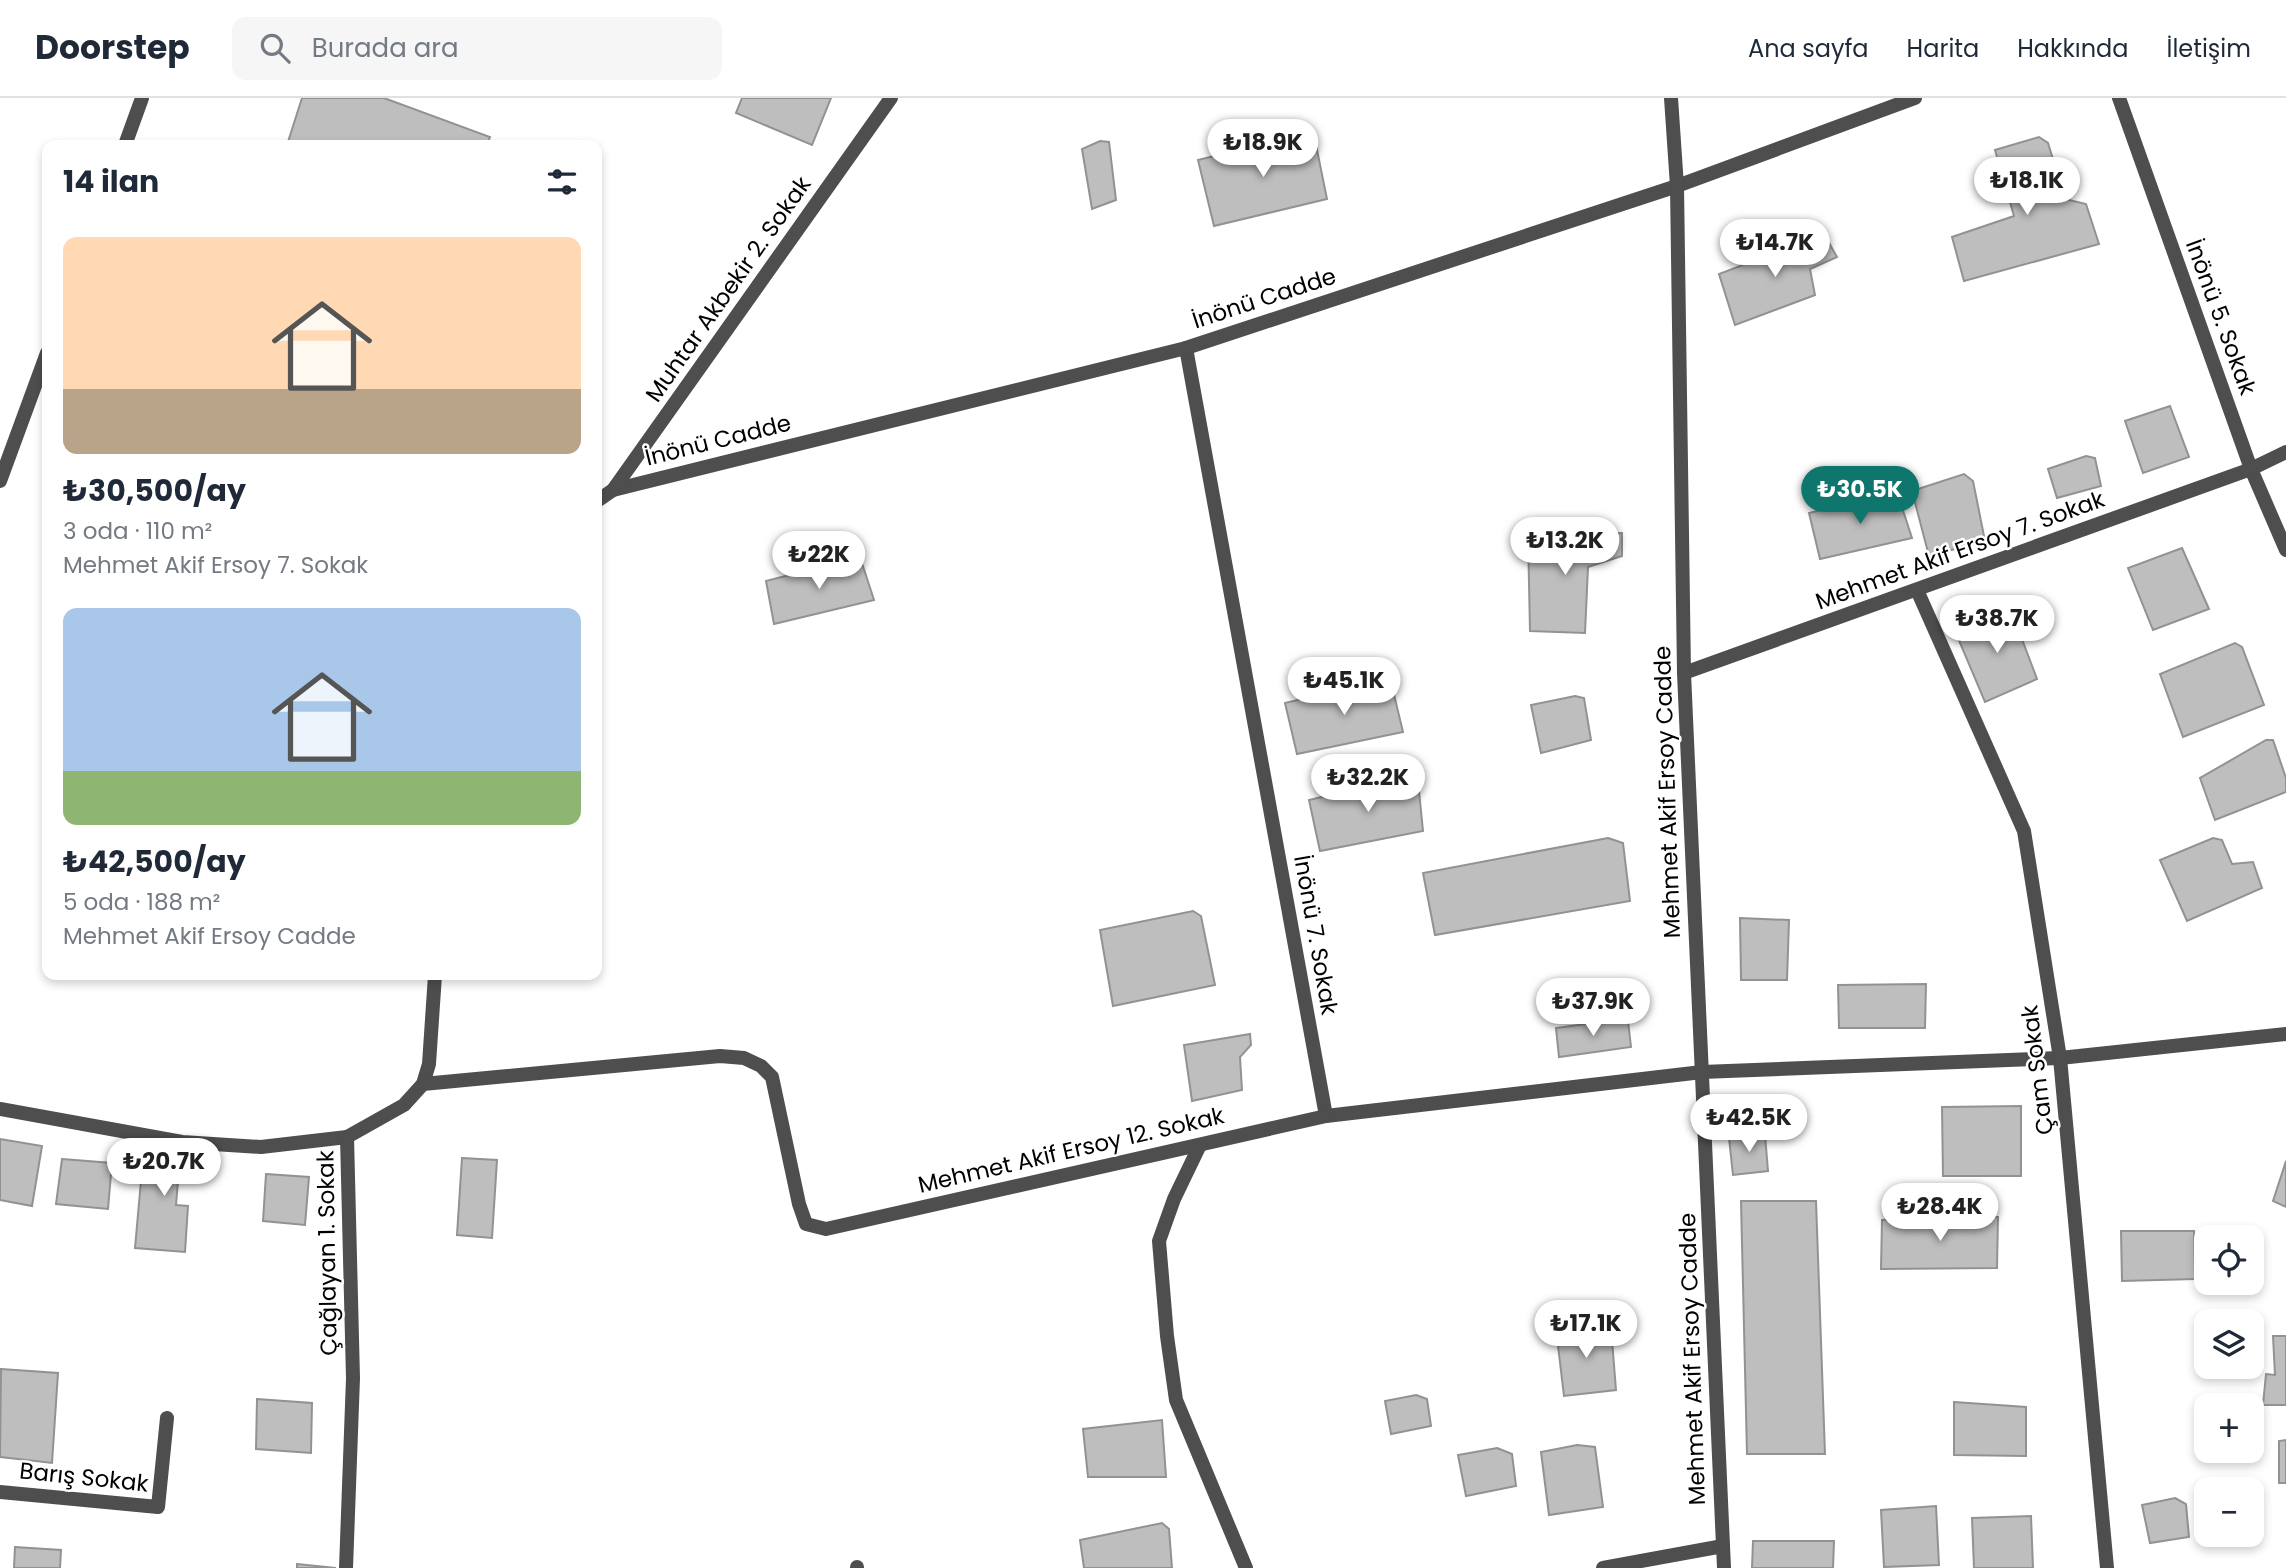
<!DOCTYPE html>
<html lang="tr">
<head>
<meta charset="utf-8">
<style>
	body { margin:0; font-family:Poppins,sans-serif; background:#f6f6f7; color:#1f2937; height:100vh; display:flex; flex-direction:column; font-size:26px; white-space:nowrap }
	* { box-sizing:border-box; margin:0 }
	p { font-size:23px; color:#747a83 }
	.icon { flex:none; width:38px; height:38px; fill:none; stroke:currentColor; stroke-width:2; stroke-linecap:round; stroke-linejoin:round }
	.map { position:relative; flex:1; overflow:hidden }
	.sheet { position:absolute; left:42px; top:42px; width:560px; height:840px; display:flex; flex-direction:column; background:#fff; border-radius:14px; box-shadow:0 4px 10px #0003 }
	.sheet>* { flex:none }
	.tools { position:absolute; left:2194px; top:1127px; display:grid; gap:14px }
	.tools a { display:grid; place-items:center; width:70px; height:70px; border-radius:14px; background:#fff; box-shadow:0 4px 10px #0003; font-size:35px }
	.price { position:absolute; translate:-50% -60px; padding:0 16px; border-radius:24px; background:#fff; color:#222; font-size:23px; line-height:46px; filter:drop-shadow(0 2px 4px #0008) }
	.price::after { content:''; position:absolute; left:50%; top:42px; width:21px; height:16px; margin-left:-10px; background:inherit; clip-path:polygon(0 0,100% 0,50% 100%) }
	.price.active { background:#0f766e; color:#fff }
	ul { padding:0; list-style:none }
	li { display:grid; align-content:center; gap:14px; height:371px; padding:0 21px }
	li span { display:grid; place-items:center; height:217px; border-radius:14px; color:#555 }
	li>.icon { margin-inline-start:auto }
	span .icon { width:126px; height:126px; fill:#fffc; stroke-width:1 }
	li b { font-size:30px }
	h2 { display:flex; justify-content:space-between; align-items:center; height:84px; padding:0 21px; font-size:30px }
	header { display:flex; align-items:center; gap:42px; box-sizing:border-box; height:98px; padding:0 35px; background:#fff; border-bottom:2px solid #e0e1e3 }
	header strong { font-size:33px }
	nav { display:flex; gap:38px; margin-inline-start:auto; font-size:24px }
	.search { width:490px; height:63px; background:#f6f6f7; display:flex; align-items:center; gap:18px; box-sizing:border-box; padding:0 24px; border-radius:14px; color:#747a83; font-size:26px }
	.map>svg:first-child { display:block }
</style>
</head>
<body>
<header>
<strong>Doorstep</strong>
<div class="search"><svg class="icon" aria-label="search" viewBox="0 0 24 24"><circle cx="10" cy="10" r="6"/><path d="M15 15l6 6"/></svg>Burada ara</div>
<nav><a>Ana sayfa</a><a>Harita</a><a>Hakkında</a><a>İletişim</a></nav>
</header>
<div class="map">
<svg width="2286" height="1470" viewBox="0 0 2286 1470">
	<rect width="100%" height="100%" fill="#fff"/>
	<g fill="#bebebe" stroke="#929292" stroke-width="2">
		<polygon points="302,0 384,0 490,39 487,47 287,47"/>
		<polygon points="742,0 831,0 812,47 736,15"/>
		<polygon points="1308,35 1314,37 1327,101 1214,128 1198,62"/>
		<polygon points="2039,39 2048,45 2065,101 2086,106 2099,146 1964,183 1952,139 2014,118 1995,52"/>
		<polygon points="1100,43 1109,44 1116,102 1092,111 1082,51"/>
		<polygon points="1824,136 1837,159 1810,171 1815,197 1735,227 1719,176"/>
		<polygon points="2170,308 2189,359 2143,375 2125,323"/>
		<polygon points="2086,358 2095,360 2101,388 2057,400 2048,371"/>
		<polygon points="1964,376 1973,383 1985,443 1929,458 1912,393"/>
		<polygon points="1897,394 1912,440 1820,461 1809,415"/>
		<polygon points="1622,435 1622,458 1588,469 1585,535 1530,533 1528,437"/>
		<polygon points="2182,450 2209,511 2153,532 2128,470"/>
		<polygon points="860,459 874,502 774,526 766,483"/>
		<polygon points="2004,512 2011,512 2037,581 1985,604 1955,533"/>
		<polygon points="2235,545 2242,549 2264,607 2183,639 2160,576"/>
		<polygon points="1382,582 1391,584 1403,634 1297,656 1285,605"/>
		<polygon points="1575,598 1584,600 1591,642 1541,655 1531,607"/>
		<polygon points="2266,642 2273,642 2286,680 2286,694 2215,722 2200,680"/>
		<polygon points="1410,678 1418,683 1423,733 1320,753 1309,702"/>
		<polygon points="1608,740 1623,745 1630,803 1435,837 1423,775"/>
		<polygon points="2213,740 2222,742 2232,766 2253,764 2262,790 2187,823 2160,762"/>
		<polygon points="1193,813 1201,818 1215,887 1113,908 1100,832"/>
		<polygon points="1740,820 1789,822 1787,882 1741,882"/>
		<polygon points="1926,886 1925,930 1839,930 1838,887"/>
		<polygon points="1615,922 1628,923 1631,949 1559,959 1556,930"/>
		<polygon points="1250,936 1251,947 1240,959 1242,992 1192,1003 1184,947"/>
		<polygon points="2021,1008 2021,1078 1943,1078 1942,1009"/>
		<polygon points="1753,1034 1765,1037 1768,1073 1733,1077 1729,1040"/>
		<polygon points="0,1041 42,1048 32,1108 0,1102"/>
		<polygon points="144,1049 201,1054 199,1083 178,1083 176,1107 188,1108 185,1154 135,1150"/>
		<polygon points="462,1060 497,1062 492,1140 457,1137"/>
		<polygon points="62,1061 112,1065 108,1111 56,1106"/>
		<polygon points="2286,1063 2286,1109 2273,1103"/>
		<polygon points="266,1076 309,1079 305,1127 263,1123"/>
		<polygon points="1741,1103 1816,1103 1825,1356 1747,1356"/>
		<polygon points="1964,1118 1998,1119 1997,1170 1881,1171 1882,1122"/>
		<polygon points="2121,1133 2194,1133 2195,1181 2122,1183"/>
		<polygon points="1598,1227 1611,1229 1616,1292 1564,1298 1556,1231"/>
		<polygon points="2273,1238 2286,1238 2286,1307 2263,1307 2266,1276 2275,1277"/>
		<polygon points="1,1271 58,1275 52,1365 0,1359"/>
		<polygon points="1416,1297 1427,1301 1431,1328 1391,1336 1385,1303"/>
		<polygon points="257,1301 312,1305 311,1355 256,1351"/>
		<polygon points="1954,1304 2026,1309 2026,1358 1954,1357"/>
		<polygon points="1162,1322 1166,1379 1088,1379 1083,1331"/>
		<polygon points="2286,1342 2286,1385 2279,1385 2279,1343"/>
		<polygon points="1577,1347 1595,1349 1603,1409 1549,1417 1541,1354"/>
		<polygon points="1497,1350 1512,1356 1516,1388 1466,1398 1458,1357"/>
		<polygon points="2175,1400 2186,1406 2189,1439 2150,1445 2142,1407"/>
		<polygon points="1936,1408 1939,1467 1884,1469 1881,1412"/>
		<polygon points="2031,1418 2033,1470 1974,1470 1972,1420"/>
		<polygon points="1162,1425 1169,1431 1172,1470 1084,1470 1080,1442"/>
		<polygon points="1753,1443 1834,1443 1833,1470 1752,1470"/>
		<polygon points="15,1449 61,1452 60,1470 14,1470"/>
		<polygon points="297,1466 336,1470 297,1470"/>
	</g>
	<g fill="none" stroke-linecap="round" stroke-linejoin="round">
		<g stroke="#4e4e4e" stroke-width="14">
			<polyline points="2119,0 2251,371 2286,452"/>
			<polyline points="125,47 142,0"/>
			<polyline points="1186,250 1326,1018 1702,974 2060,960 2286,936"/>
			<polyline points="0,383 47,255"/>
			<polyline points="613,392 1186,250 1677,88 1915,0"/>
			<polyline points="597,403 613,392 891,0"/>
			<polyline points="1917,492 2024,733 2060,960 2107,1470"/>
			<polyline points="1684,575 2251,371 2286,354"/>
			<polyline points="423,986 429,966 435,877"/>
			<polyline points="0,1011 182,1044 261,1049 347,1039"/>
			<polyline points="1200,1047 1174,1101 1159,1143 1167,1238 1176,1302 1246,1470"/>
			<polyline points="0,1394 158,1409 167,1320"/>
			<polyline points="857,1469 857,1470"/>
			<polyline points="346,1470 353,1280 347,1039 404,1007 423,986 720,958 744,960 761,968 772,979 799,1106 806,1126 826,1131 1326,1018"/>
			<polyline points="1603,1470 1723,1448"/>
		</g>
		<polyline stroke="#4e4e4e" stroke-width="14" points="1671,0 1677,88 1684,575 1724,1470"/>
	</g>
	<g text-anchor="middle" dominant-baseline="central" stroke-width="5" stroke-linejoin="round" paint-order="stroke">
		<g font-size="23" fill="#000" stroke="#fff">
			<text transform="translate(728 191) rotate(-55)">Muhtar Akbekir 2. Sokak</text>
			<text transform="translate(1264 200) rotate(-18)">İnönü Cadde</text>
			<text transform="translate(2221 219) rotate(70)">İnönü 5. Sokak</text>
			<text transform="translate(718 342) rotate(-14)">İnönü Cadde</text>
			<text transform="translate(1960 452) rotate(-20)">Mehmet Akif Ersoy 7. Sokak</text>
			<text transform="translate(1667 694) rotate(-92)">Mehmet Akif Ersoy Cadde</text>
			<text transform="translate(1316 837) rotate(80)">İnönü 7. Sokak</text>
			<text transform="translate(2037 972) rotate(-97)">Çam Sokak</text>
			<text transform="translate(1071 1052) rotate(-13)">Mehmet Akif Ersoy 12. Sokak</text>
			<text transform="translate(327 1155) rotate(-91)">Çağlayan 1. Sokak</text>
			<text transform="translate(1692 1261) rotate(-92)">Mehmet Akif Ersoy Cadde</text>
			<text transform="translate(84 1379) rotate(6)">Barış Sokak</text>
		</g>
	</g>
</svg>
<div class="tools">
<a><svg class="icon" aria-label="locate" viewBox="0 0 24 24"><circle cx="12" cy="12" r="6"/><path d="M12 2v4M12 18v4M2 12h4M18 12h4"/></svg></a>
<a><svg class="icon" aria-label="layers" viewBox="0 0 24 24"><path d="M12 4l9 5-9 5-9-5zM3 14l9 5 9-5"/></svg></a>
<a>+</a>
<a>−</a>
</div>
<b class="price" style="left:1263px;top:81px">₺18.9K</b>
<b class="price" style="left:2027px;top:119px">₺18.1K</b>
<b class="price" style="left:1775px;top:181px">₺14.7K</b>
<b class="price active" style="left:1860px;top:428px">₺30.5K</b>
<b class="price" style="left:1565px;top:479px">₺13.2K</b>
<b class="price" style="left:819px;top:493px">₺22K</b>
<b class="price" style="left:1997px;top:557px">₺38.7K</b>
<b class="price" style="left:1344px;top:619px">₺45.1K</b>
<b class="price" style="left:1368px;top:716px">₺32.2K</b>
<b class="price" style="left:1593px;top:940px">₺37.9K</b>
<b class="price" style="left:1749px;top:1056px">₺42.5K</b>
<b class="price" style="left:164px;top:1100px">₺20.7K</b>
<b class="price" style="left:1940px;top:1145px">₺28.4K</b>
<b class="price" style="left:1586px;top:1262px">₺17.1K</b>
<section class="sheet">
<h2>14 ilan<svg class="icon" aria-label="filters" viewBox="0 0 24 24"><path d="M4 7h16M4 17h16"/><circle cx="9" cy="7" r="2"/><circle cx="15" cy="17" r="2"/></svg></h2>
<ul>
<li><span style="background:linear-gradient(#ffd9b3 70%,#b9a48a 0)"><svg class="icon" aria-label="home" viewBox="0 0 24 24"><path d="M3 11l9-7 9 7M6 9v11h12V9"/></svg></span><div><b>₺30,500/ay</b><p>3 oda · 110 m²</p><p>Mehmet Akif Ersoy 7. Sokak</p></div></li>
<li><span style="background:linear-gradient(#a9c7e8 75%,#8fb573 0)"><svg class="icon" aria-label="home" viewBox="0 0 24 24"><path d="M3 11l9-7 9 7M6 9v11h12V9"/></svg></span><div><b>₺42,500/ay</b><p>5 oda · 188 m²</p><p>Mehmet Akif Ersoy Cadde</p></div></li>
</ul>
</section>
</div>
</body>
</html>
